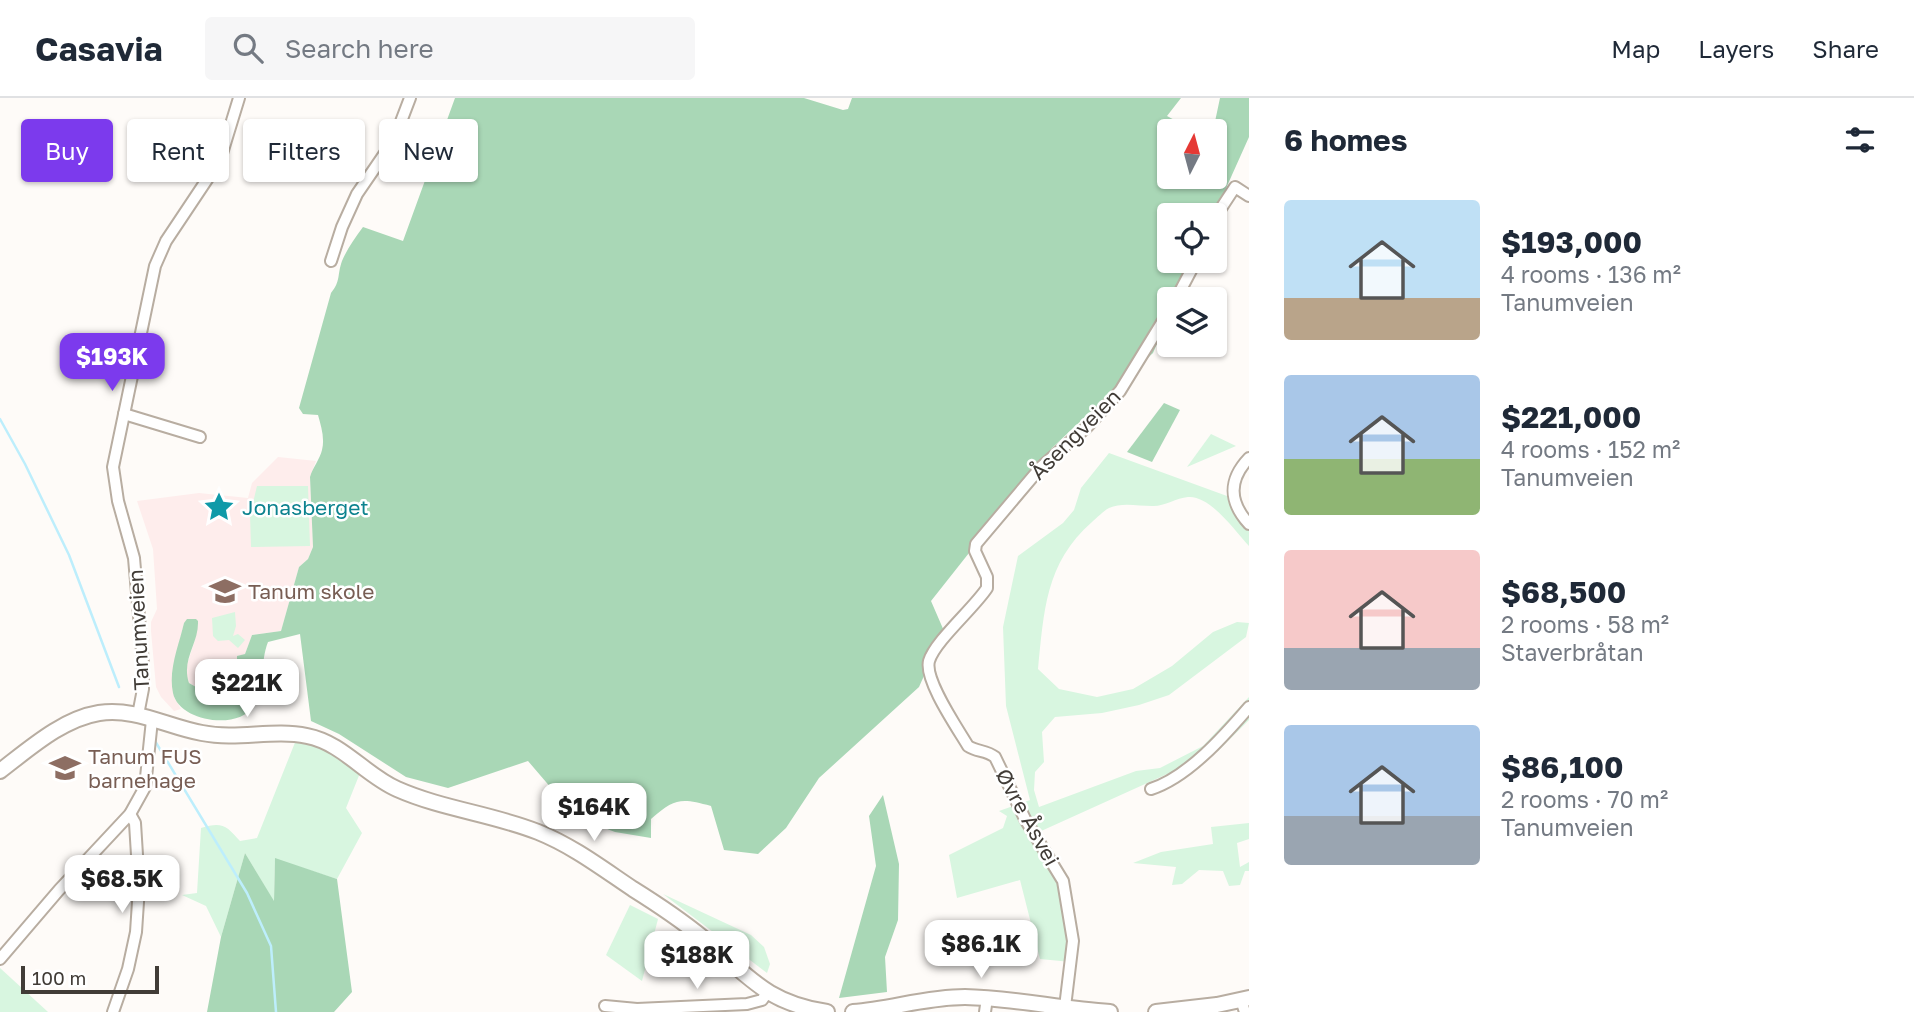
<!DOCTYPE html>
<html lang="en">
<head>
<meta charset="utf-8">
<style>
	body { margin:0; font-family:"Golos Text",sans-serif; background:#f6f6f7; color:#1f2937; height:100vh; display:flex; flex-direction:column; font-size:26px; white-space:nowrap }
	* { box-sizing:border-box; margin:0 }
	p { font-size:23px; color:#747a83 }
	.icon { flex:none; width:38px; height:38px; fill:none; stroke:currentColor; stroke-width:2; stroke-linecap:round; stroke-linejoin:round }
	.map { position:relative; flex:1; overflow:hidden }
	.drawer { display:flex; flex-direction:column; background:#fff; width:665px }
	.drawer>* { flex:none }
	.banner { position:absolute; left:21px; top:21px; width:665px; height:63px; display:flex; gap:14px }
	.needle { width:46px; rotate:6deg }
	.controls { position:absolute; left:1157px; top:21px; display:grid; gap:14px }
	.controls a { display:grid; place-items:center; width:70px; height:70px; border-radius:7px; background:#fff; box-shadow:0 2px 5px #0004; font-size:35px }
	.scale { position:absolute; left:21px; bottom:18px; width:138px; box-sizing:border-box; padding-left:7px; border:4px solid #413c37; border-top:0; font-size:19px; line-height:24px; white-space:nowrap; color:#413c37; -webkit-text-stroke:5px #fff; paint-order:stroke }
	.price { position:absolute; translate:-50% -60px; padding:0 16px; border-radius:14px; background:#fff; color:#222; font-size:23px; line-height:46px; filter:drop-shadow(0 2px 4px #0008) }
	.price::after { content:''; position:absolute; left:50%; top:42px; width:21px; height:16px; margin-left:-10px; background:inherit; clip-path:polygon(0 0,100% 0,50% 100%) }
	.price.current { background:#7c3aed; color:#fff }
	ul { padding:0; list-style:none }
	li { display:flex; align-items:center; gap:21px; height:175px; padding:0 35px }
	li span { display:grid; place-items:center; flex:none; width:196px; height:140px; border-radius:7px; color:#555 }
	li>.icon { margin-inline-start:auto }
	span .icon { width:84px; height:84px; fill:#fffc; stroke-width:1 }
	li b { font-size:30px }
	h2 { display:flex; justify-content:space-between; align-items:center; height:84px; padding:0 35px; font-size:30px }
	.pill { padding:0 24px; border-radius:7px; background:#fff; box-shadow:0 2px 5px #0004; font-size:24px; line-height:63px }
	.pill.current { background:#7c3aed; color:#fff }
	header { display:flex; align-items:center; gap:42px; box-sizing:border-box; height:98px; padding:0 35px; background:#fff; border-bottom:2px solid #e0e1e3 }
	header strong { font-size:33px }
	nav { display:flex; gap:38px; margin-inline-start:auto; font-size:24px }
	.search { width:490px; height:63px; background:#f6f6f7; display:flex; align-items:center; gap:18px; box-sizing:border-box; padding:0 24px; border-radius:7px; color:#747a83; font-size:26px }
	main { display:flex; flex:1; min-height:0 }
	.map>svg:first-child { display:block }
</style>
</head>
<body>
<header>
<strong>Casavia</strong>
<div class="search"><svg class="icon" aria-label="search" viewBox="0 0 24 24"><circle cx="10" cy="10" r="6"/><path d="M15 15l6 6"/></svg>Search here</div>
<nav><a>Map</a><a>Layers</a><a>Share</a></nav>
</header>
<main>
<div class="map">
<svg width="1249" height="914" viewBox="0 0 1249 914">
	<rect width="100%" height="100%" fill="#fefbf8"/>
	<polygon fill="#feedec" points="278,359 316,363 310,379 313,449 308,461 299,469 281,533 252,537 245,556 238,558 236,574 248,589 245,594 205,586 196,589 189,585 185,573 195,542 184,525 173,570 174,599 181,611 174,613 161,599 156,589 151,533 151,524 157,511 153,451 137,403 199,395 248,400 252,385"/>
	<g fill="#d8f6e0">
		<polygon points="1211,336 1236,348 1187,369"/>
		<path d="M1109 355 1227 398 1231 409 1249 431V448C1235 433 1210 397 1188 399 1176 400 1163 409 1152 408 1138 408 1122 404 1109 410 1103 413 1097 420 1092 424 1045 465 1044 514 1038 571L1059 591 1097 599 1133 591 1172 568 1213 534 1237 524 1249 525 1246 539 1169 597 1139 607 1102 615 1055 619 1042 634 1044 664 1035 674 1034 692 1039 709 1136 673 1160 670 1203 648 1249 599V622L1218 653 1039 734 1061 782 1071 864 1040 861 1020 782 957 800 949 757 1003 730 1007 718 999 713 1030 702 1006 608 1003 529 1018 458 1063 425 1074 412 1081 390Z"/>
		<polygon points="257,388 308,388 310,448 251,449 250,417"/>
		<polygon points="235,514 236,528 233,538 238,536 245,542 238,550 229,542 218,543 213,538 212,520"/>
		<path d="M296 642C321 647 339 660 360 675L346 710 362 735 337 781 275 761 274 804 245 755 221 839 206 808 182 797 197 795 201 730C222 723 227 728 240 743L257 740Z"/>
		<polygon points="1249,725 1249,741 1237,745 1240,769 1249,764 1249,773 1245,773 1240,787 1229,788 1223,773 1199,772 1182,786 1172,787 1176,769 1133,765 1161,754 1213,746 1211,729"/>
		<polygon points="663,796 751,837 764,849 770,866 767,875"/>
		<polygon points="630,807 658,821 642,883 606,857"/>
		<polygon points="0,870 48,914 0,914"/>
	</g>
	<g fill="#a9d7b6">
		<path d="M455 0H804L843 12 848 11 852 0H1181L1167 18 1180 25 1189 33H1169V79H1214L1213 33 1220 0H1249V39L1214 117H1169V163H1194L1177 201H1169V218L1153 255 1052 350 931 503 944 533 919 589 819 680 786 730 758 756 724 752 711 708C681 700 675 700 651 721V740L615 734 576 719 528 663 448 690 406 679 339 636 311 623 300 536 268 544C260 564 265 588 254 607 240 633 179 624 173 595 168 572 179 547 184 525L187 521H196L198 523C199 546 181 561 189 585L196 589 215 586 221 590 245 594 248 589C235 580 237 572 237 558L245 556 252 537 281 533 299 469 308 461 313 449 310 379C313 369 320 361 322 352 325 340 321 328 318 317L303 316 299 310 331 195C341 183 337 177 342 163 347 151 355 140 363 129L403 143Z"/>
		<polygon points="1164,305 1180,312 1152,364 1127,354"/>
		<polygon points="883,697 899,766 898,822 885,859 887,894 839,900 876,768 869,718"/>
		<polygon points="245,755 274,803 275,760 337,781 352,894 334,914 207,914 221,839"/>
	</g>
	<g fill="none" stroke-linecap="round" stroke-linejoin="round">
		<g stroke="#bdeefc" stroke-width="2.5">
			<polyline points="0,321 25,366 69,457 119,589"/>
			<polyline points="155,643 247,795 271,848 276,914"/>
		</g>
		<g stroke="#b8ada1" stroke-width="14">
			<g id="minor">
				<polyline points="1214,121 1235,89 1249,98"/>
				<polyline points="331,163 342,129 357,96 394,42 410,0"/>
				<polyline points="1176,201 1196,163"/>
				<polyline points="124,316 200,339"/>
				<path d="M1249 360C1228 382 1229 404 1249 426"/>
				<polyline points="138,617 143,591 143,565 134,460 118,403 113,369 155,168 166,143 220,62 239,0"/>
				<path d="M1151 691C1188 679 1224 638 1249 609"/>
				<polyline points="0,861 59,792 130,716 145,689 152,622"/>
				<polyline points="1241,902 1245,914"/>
				<polyline points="605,908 637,911 747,906 762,902 767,895"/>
				<path d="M1065 909 1073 843 1063 783 1025 721 995 659C986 652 977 654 968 648 958 631 924 582 929 563 935 543 974 510 987 490V479L975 453 976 446 1041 369 1087 329 1120 293 1169 213"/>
				<polyline points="113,914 128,871 136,834 139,789 135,725 130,716"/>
				<polyline points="985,914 987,900"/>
			</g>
		</g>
		<g stroke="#b8ada1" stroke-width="18">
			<g id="secondary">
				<path d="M0 673C29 651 62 621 99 615 134 609 168 629 202 635 238 642 273 631 307 638 343 645 365 677 397 691 442 711 493 716 538 734 573 748 603 771 633 791 657 806 681 822 703 840 747 876 765 905 827 914"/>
				<path d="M853 914C891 911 927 899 965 899 1013 900 1061 911 1110 914"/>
				<polyline points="1156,914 1217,907 1249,900"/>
			</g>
		</g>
		<use href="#minor" stroke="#fff" stroke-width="10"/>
		<use href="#secondary" stroke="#fff" stroke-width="14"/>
	</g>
	<defs>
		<g id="sight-bare" transform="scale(2.415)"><path d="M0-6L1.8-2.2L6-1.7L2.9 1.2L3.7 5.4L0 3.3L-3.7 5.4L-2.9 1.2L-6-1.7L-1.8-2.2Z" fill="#0f9aa8" stroke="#fff" stroke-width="2.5" paint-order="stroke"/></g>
		<g id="school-bare" transform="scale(2.415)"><path d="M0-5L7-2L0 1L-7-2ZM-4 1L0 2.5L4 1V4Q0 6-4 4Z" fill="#8d6e63" stroke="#fff" stroke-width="2.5" paint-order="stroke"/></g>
	</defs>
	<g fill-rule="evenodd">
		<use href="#sight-bare" x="219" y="409"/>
		<use href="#school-bare" x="225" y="493"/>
		<use href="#school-bare" x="65" y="670"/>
	</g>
	<g text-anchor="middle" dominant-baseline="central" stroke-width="5" stroke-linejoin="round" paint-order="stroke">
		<g font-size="21" fill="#413c37" stroke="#fff">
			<text transform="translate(1075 336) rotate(-45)">Åsengveien</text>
			<text transform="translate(138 532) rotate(-93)">Tanumveien</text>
			<text transform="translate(1028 719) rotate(61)">Øvre Åsvei</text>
		</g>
		<g font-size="21" fill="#0d838f" stroke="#fff" text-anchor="start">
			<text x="242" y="409">Jonasberget</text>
		</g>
		<g font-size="21" fill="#785e54" stroke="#fff" text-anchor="start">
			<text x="248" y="493">Tanum skole</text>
			<text x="88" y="658">Tanum FUS<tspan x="88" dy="24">barnehage</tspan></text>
		</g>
	</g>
</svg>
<div class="controls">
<a><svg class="needle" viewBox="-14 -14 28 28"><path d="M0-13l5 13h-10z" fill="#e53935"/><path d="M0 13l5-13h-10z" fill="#747a83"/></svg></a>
<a><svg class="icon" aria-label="locate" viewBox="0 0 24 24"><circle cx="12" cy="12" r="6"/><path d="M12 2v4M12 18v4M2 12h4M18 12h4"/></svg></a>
<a><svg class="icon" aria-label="layers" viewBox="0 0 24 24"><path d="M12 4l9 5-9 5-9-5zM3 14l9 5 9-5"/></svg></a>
</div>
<div class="scale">100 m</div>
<b class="price current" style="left:112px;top:295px">$193K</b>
<b class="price" style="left:247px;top:621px">$221K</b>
<b class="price" style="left:594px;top:745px">$164K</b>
<b class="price" style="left:122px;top:817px">$68.5K</b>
<b class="price" style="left:981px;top:882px">$86.1K</b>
<b class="price" style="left:697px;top:893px">$188K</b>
<div class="banner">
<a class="pill current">Buy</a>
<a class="pill">Rent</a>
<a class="pill">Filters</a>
<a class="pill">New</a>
</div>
</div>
<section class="drawer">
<h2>6 homes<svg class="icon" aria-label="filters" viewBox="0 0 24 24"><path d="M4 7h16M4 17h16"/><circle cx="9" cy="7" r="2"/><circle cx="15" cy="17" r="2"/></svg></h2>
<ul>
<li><span style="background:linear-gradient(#bfe0f5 70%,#b9a48a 0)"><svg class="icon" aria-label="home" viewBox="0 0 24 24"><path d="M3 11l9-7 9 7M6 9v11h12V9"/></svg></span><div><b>$193,000</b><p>4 rooms · 136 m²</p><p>Tanumveien</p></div></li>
<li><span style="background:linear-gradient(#a9c7e8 60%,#8fb573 0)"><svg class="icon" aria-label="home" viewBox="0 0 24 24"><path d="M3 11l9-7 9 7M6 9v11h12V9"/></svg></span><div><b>$221,000</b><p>4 rooms · 152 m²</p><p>Tanumveien</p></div></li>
<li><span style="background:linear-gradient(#f6c9c9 70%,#9aa5b1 0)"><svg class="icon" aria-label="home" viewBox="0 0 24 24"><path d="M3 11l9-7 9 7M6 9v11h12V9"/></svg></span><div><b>$68,500</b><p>2 rooms · 58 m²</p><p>Staverbråtan</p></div></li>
<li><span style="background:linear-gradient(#a9c7e8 65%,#9aa5b1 0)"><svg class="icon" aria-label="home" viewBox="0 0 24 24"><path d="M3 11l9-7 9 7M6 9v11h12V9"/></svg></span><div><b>$86,100</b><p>2 rooms · 70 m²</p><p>Tanumveien</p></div></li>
</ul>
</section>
</main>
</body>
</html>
